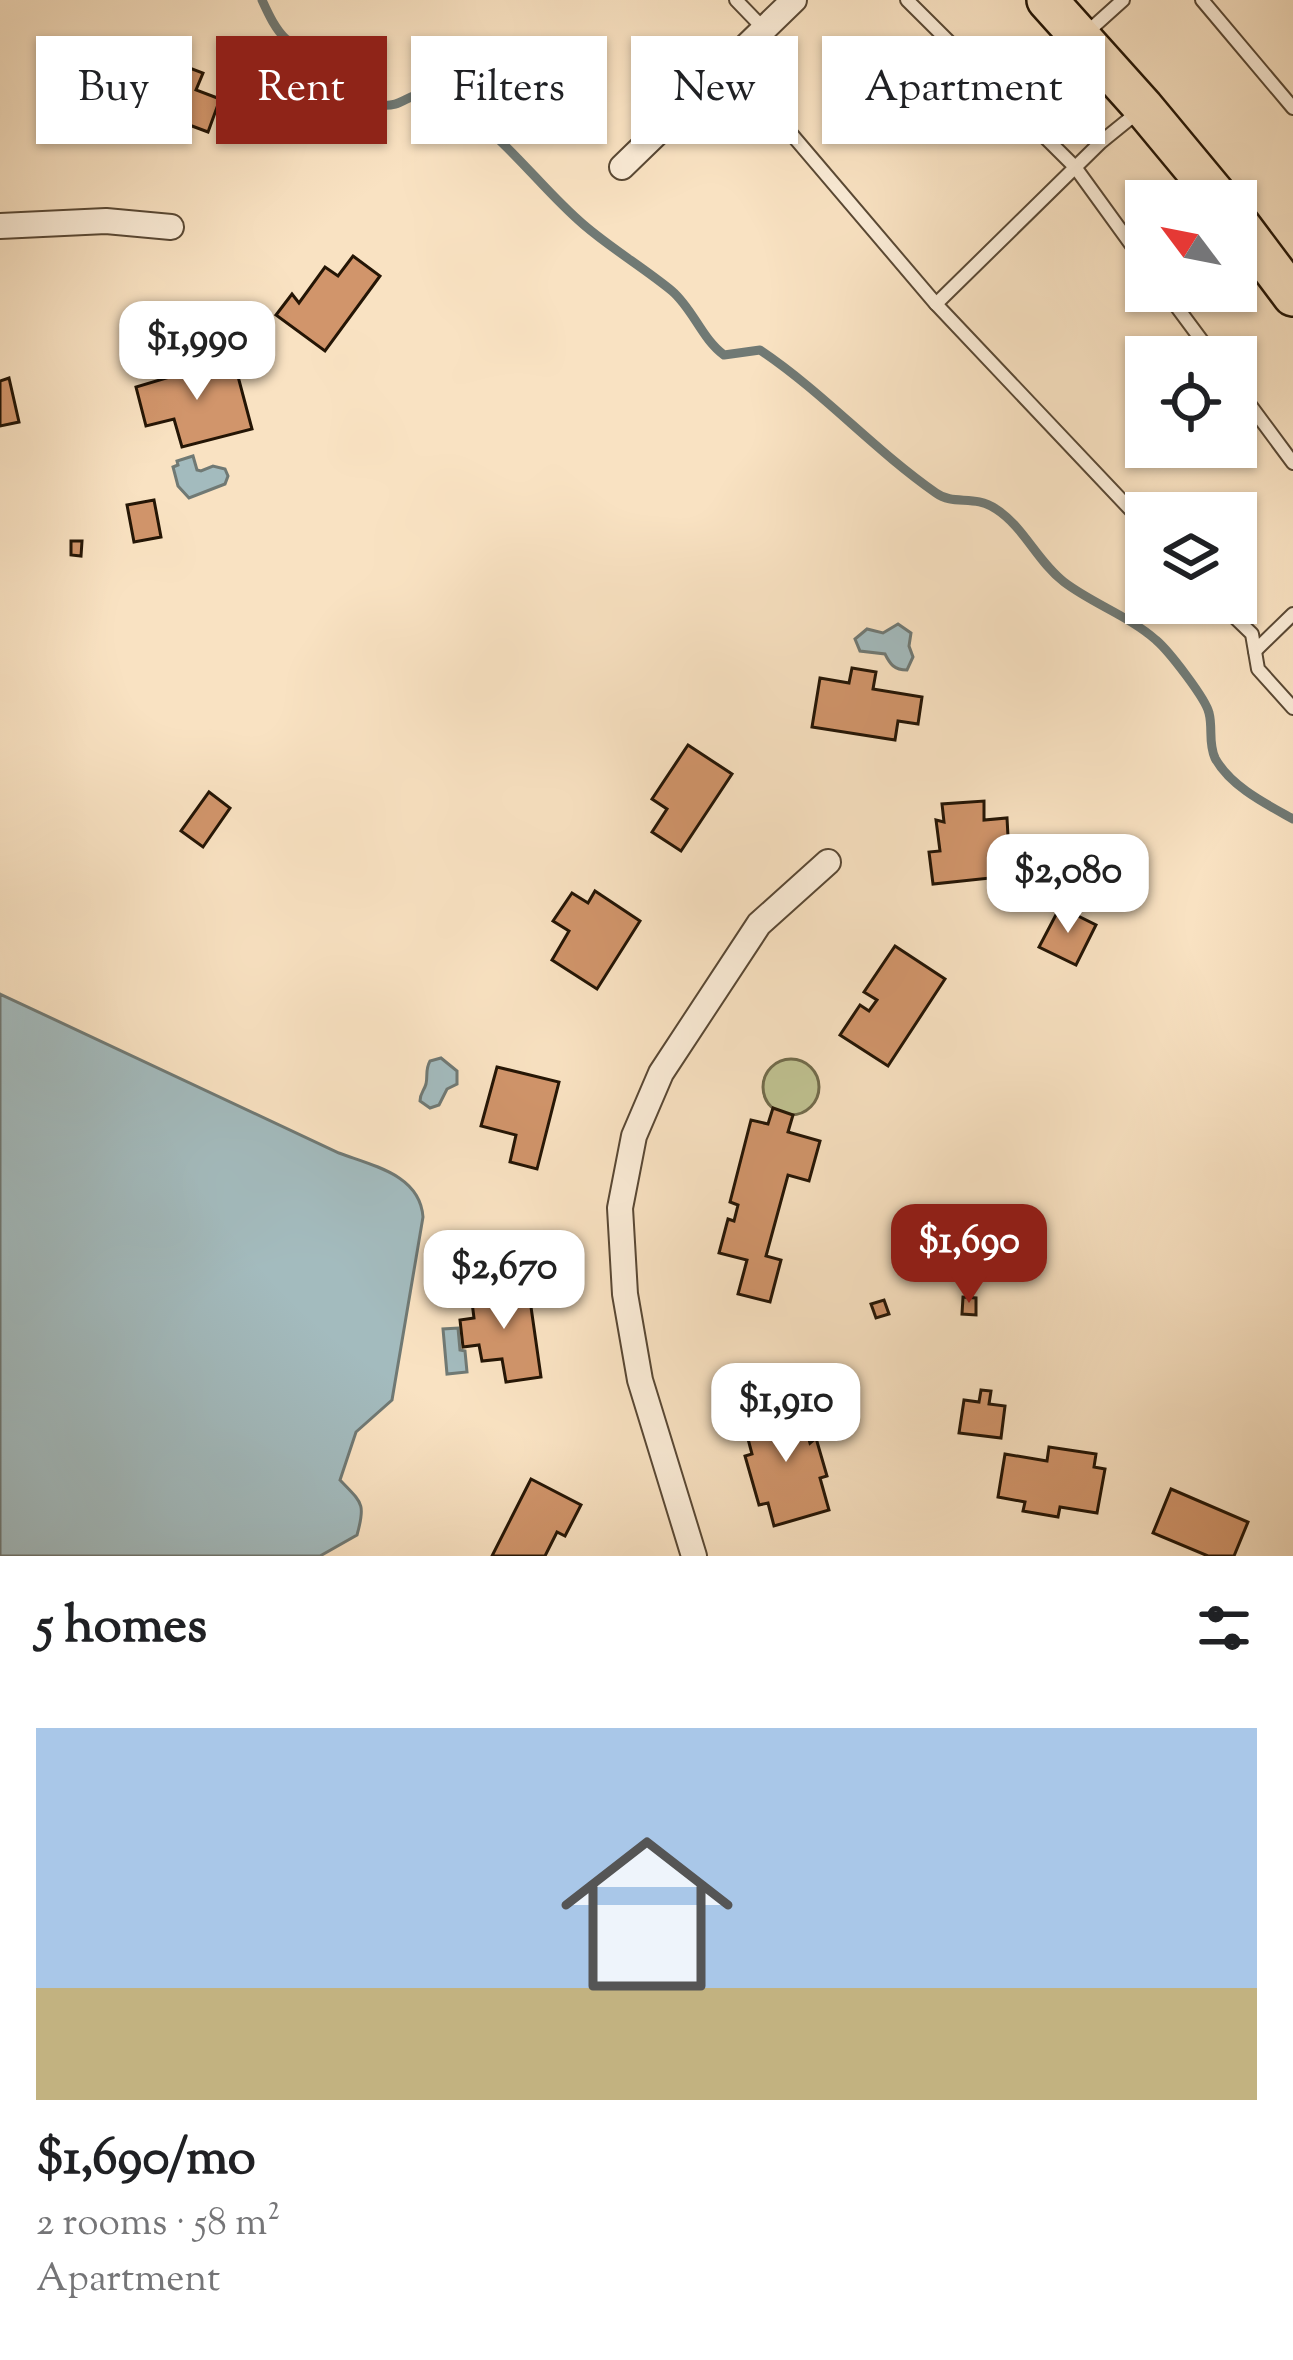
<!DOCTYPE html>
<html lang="en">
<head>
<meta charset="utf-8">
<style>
	body { margin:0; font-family:"Sorts Mill Goudy",serif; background:#f6f6f6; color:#202124; height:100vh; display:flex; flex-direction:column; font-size:45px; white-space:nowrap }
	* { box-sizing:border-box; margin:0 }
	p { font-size:39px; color:#757577 }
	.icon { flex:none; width:66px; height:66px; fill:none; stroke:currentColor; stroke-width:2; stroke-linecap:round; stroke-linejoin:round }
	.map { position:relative; height:1556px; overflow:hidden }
	.drawer { display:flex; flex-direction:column; background:#fff; flex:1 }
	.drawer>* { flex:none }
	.top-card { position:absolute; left:36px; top:36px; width:1221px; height:108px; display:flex; gap:24px }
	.needle { width:78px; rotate:302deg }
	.fabs { position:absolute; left:1125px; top:180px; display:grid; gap:24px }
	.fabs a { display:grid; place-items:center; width:132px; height:132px; border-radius:0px; background:#fff; box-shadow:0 3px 9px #0004; font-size:60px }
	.price { position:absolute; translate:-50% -102px; padding:0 27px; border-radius:24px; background:#fff; color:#222; font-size:39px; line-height:78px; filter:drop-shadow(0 3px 6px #0008) }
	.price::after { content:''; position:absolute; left:50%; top:72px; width:36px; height:27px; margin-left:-18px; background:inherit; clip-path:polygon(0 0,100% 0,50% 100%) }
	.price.selected { background:#8f2418; color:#fff }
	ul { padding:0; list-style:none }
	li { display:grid; align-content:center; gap:24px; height:636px; padding:0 36px }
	li span { display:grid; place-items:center; height:372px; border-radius:0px; color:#555 }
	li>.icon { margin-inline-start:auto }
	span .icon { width:216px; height:216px; fill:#fffc; stroke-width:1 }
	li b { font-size:51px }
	h2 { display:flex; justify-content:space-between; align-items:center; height:144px; padding:0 36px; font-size:51px }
	.pill { padding:0 42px; border-radius:0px; background:#fff; box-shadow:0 3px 9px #0004; font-size:42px; line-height:108px }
	.pill.selected { background:#8f2418; color:#fff }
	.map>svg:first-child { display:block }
</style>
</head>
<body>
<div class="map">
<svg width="1293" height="1556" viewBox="0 0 1293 1556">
	<rect width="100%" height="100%" fill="#f9e2c2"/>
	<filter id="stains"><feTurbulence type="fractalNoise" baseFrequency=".00167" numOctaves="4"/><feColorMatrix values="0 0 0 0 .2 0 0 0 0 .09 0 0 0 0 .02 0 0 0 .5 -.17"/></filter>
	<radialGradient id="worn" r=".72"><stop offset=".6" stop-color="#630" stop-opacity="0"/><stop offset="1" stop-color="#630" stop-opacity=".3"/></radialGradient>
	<circle fill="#c0c392" stroke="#726c4c" stroke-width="3" cx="791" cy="1087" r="28"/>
	<g fill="#a3bbbe" stroke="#707974" stroke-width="3">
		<polygon points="193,456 197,470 201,471 213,466 225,469 228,476 225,484 189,498 178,486 173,467 178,465 177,461"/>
		<path d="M898 624 911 633 909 646 913 657 907 670C894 670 890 664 885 654L860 651 855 639 867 629 883 633Z"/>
		<path d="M0 994 339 1153C374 1166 420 1175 423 1217L392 1400 356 1432 340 1480C362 1503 366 1503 357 1535L320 1556H0Z"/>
		<path d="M441 1058 457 1071V1084L447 1089 439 1105 430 1108 420 1101C420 1093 424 1091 426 1084 428 1075 425 1070 430 1061Z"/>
		<polygon points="458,1328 460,1350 465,1351 467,1372 447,1374 443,1329"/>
	</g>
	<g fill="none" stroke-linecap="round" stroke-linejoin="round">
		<path stroke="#707974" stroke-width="9" d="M262 0C268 13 275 29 286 39 299 50 314 48 328 56 348 68 354 101 380 105 410 109 410 80 449 102 503 132 538 186 584 225 612 249 644 268 672 291 693 309 702 339 724 355L760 350C824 393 873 449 936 493 954 506 974 494 996 509 1024 527 1037 561 1064 582 1093 604 1129 616 1156 640 1169 651 1206 699 1209 713 1213 728 1208 743 1215 758 1230 786 1266 804 1293 819"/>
	</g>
	<g fill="#d1956b" stroke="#241505" stroke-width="3">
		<polygon points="129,45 203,73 196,90 220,99 208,132 184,123 181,132 107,104"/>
		<polygon points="353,256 380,276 325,351 276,315 292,294 299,303 325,267 338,276"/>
		<polygon points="208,360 211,372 235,365 252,429 182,447 174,419 146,426 136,387 170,377 170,370"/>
		<polygon points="9,378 19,422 0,426 0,381"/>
		<polygon points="154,500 161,537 134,542 127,505"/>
		<polygon points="71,541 82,541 81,556 71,555"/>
		<polygon points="852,668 876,672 873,689 922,697 918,724 898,721 895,740 812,727 820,678 849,683"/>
		<polygon points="688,745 732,774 681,851 652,832 667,809 652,799"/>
		<polygon points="209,792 230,808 203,847 181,831"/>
		<polygon points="984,801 984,820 1007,818 1009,855 998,861 1000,877 933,884 929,852 940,851 936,820 944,822 942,804"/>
		<polygon points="595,891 640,921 597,989 552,960 569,931 553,921 572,893 588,903"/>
		<polygon points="1060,907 1096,925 1076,965 1039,947"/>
		<polygon points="895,946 945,979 888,1066 840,1035 860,1005 869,1011 877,1000 864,992"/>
		<polygon points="497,1067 559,1082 537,1169 510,1162 516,1135 481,1126"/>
		<polygon points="773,1108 793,1115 788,1132 820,1141 809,1181 788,1175 766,1256 781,1260 770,1302 738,1294 747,1260 719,1253 728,1219 734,1221 738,1205 730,1202 751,1120 768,1124"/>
		<circle cx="926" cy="1223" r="9"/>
		<polygon points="528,1286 541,1377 506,1382 502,1359 482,1361 479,1345 463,1347 460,1320 474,1318 471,1294"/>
		<polygon points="963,1297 976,1298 976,1315 962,1314"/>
		<polygon points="884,1300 889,1314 876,1318 871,1304"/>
		<polygon points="981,1390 991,1391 989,1404 1005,1406 1001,1438 959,1433 964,1400 979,1402"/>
		<polygon points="799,1404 810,1443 816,1438 827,1476 820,1478 829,1510 774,1526 768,1503 759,1505 745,1456 752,1454 743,1420"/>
		<polygon points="1049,1447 1096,1454 1094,1467 1105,1469 1097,1513 1060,1507 1058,1517 1023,1511 1025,1502 998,1497 1005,1454 1047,1461"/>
		<polygon points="531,1479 581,1505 565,1536 557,1532 545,1556 492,1556"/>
		<polygon points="1171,1489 1248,1522 1234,1556 1208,1556 1153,1533"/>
	</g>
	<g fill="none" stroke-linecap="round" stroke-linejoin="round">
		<g stroke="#594834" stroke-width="16">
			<g id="lane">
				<polyline points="736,0 764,29"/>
				<polyline points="907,0 1075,167 1146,265"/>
				<polyline points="1202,0 1293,108"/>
				<polyline points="1083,36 1123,0"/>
				<polyline points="731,63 936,304 1146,526"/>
				<polyline points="1165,291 1214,357"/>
				<polyline points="936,304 1101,142 1138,112"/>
				<polyline points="1236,386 1293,463"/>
				<polyline points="1220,603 1252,634 1258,669 1293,708"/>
				<polyline points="1255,651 1293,614"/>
			</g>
		</g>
		<g stroke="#594834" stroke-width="28">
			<g id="street">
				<polyline points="622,167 794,0"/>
				<polyline points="0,226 106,221 171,227"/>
				<polyline points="694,1556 640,1380 625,1294 620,1208 634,1136 661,1073 759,924 828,862"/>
			</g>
		</g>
		<g stroke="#241505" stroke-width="44">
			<g id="primary">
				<polyline points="1047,0 1143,107 1221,201"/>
				<polyline points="1236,220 1293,296"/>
			</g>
		</g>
		<use href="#lane" stroke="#fbecd7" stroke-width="12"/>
		<use href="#street" stroke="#fbecd7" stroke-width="24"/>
		<use href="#primary" stroke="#f9e2c2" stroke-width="39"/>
	</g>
	<rect width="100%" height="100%" filter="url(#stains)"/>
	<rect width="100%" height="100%" fill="url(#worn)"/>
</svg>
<div class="fabs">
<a><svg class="needle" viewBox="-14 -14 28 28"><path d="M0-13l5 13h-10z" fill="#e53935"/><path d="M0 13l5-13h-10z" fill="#757577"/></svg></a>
<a><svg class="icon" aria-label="locate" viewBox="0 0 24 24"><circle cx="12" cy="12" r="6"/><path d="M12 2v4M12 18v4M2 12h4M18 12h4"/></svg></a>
<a><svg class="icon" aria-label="layers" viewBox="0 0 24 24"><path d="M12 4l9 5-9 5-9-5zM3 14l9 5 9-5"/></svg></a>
</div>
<b class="price" style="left:197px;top:403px">$1,990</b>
<b class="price" style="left:1068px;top:936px">$2,080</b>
<b class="price selected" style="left:969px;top:1306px">$1,690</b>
<b class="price" style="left:504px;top:1332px">$2,670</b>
<b class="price" style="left:786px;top:1465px">$1,910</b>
<div class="top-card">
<a class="pill">Buy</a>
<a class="pill selected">Rent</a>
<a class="pill">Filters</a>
<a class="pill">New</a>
<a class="pill">Apartment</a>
</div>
</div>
<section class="drawer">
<h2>5 homes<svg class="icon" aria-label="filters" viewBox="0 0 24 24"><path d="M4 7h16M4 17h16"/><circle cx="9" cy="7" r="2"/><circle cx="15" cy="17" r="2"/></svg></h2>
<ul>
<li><span style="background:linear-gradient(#a9c7e8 70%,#c2b280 0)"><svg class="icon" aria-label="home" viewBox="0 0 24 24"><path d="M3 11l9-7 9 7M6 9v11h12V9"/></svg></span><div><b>$1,690/mo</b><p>2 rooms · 58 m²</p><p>Apartment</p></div></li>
</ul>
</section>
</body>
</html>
